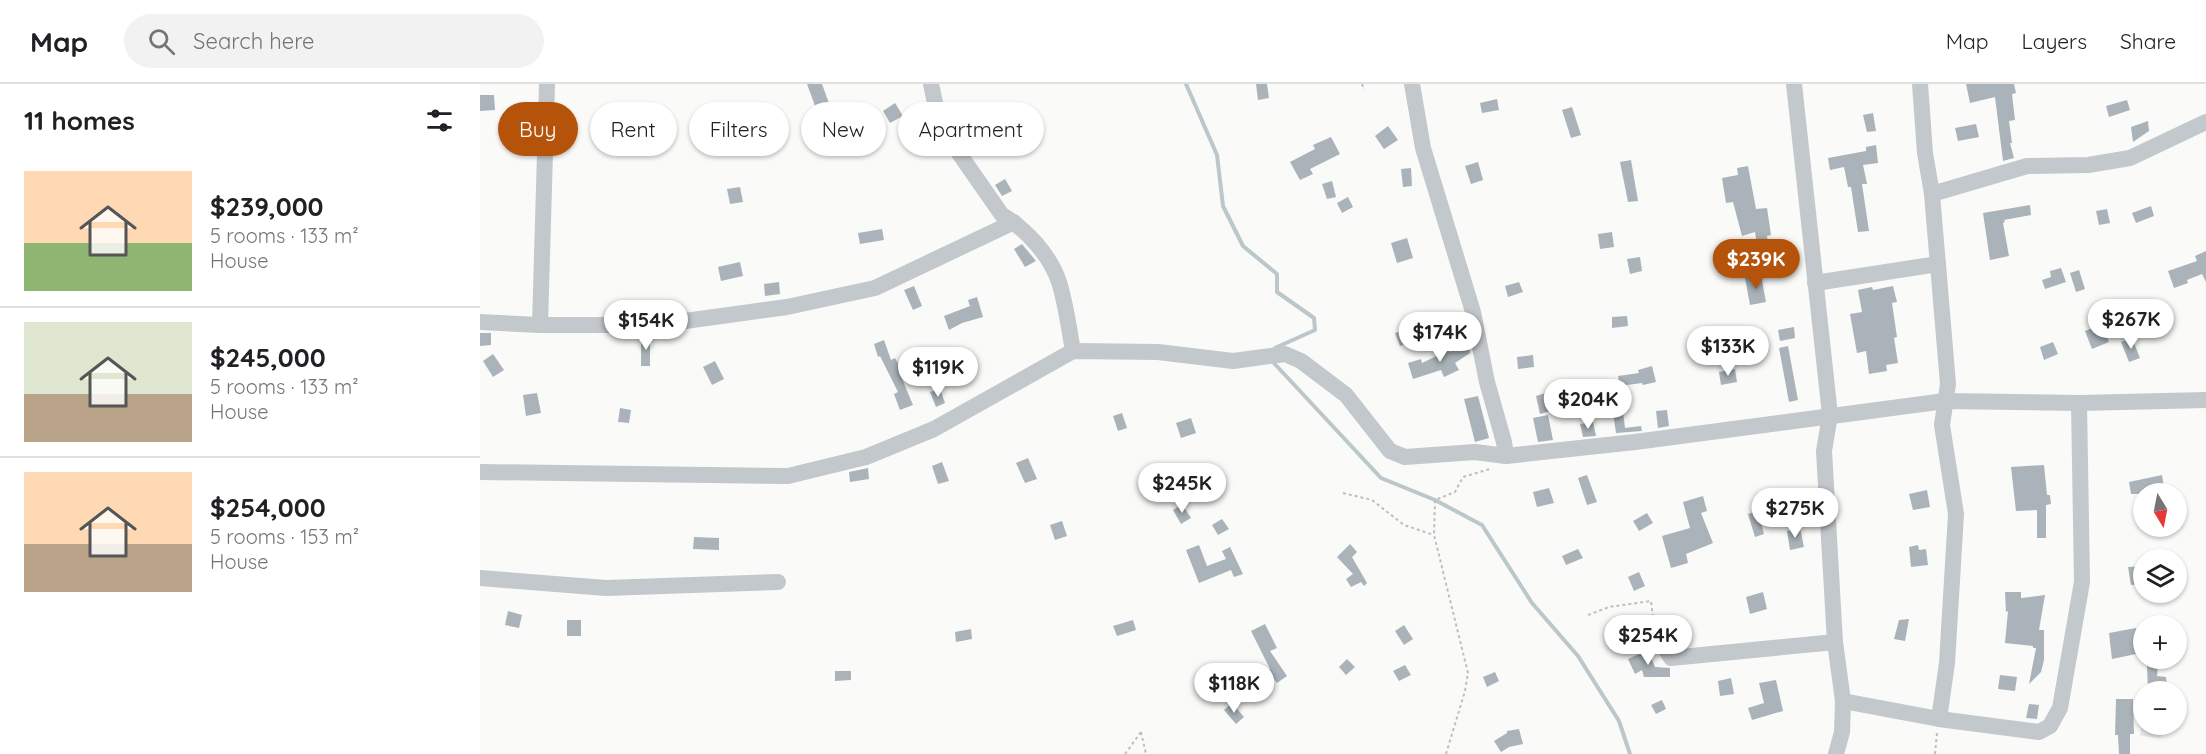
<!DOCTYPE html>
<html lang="en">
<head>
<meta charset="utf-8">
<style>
	body { margin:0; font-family:Quicksand,sans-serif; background:#f2f2f2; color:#202124; height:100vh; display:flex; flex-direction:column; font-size:22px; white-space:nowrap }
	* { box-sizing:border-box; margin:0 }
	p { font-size:20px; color:#757577 }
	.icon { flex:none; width:33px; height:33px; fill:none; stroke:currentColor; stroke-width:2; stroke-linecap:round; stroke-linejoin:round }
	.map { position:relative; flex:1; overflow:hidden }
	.details { display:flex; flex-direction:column; background:#fff; width:480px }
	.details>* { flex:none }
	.hud { position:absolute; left:18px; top:18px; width:570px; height:54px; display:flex; gap:12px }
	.needle { width:39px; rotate:170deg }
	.tools { position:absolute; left:1653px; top:399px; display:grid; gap:12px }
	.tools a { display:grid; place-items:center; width:54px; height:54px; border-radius:50%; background:#fff; box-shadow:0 2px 4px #0004; font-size:30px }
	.price { position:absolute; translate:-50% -51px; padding:0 14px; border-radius:21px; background:#fff; color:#222; font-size:20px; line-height:39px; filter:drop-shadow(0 2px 3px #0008) }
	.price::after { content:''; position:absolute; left:50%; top:36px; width:18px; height:14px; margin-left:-9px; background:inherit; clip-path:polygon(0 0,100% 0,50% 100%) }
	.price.selected { background:#b45309; color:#fff }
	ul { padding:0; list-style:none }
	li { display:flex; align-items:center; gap:18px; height:150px; padding:0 24px }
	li+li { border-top:2px solid #e0e0e0 }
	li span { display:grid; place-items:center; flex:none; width:168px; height:120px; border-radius:0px; color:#555 }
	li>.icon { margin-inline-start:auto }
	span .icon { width:72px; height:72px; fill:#fffc; stroke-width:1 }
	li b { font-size:26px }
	h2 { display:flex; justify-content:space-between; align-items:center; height:72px; padding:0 24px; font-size:26px }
	.pill { padding:0 21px; border-radius:27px; background:#fff; box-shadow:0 2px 4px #0004; font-size:21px; line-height:54px }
	.pill.selected { background:#b45309; color:#fff }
	header { display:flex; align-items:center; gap:36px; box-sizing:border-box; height:84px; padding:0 30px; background:#fff; border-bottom:2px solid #e0e0e0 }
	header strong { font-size:28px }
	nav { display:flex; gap:33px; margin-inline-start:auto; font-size:21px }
	.search { width:420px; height:54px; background:#f2f2f2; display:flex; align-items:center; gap:15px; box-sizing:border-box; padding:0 21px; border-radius:33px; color:#757577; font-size:22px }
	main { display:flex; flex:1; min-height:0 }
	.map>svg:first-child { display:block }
</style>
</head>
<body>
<header>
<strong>Map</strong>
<div class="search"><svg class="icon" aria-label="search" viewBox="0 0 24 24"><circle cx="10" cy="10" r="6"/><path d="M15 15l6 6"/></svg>Search here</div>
<nav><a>Map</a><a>Layers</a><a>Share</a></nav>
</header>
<main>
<section class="details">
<h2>11 homes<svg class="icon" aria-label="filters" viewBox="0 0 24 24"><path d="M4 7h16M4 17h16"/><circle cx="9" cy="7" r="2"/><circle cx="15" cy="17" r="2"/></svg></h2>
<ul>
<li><span style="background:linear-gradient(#ffd9b3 60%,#8fb573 0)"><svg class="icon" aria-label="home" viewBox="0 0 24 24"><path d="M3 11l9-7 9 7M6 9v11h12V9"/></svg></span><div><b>$239,000</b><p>5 rooms · 133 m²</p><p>House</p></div></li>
<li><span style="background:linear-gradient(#dfe7d0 60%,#b9a48a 0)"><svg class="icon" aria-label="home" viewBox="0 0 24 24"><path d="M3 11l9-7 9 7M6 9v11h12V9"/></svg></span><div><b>$245,000</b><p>5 rooms · 133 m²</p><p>House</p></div></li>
<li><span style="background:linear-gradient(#ffd9b3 60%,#b9a48a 0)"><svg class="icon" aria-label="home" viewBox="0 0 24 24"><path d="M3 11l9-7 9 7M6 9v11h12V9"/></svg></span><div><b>$254,000</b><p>5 rooms · 153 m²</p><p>House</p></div></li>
</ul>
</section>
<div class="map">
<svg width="1726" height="670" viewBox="0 0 1726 670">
	<rect width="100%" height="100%" fill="#fafaf8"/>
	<polygon fill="#e8e9e9" points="1663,631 1664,640 1684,641 1681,654 1660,652"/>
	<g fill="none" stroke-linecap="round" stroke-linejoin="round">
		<g stroke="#bbc7cb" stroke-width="4">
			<polyline points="706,0 737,71 743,122 763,162 797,190 797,208 834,234 835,246 795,264"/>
			<polyline points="792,277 901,394 955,416 1002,441 1052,519 1098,572 1139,637 1150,670"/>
		</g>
	</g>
	<g fill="#aab3b9">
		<polygon points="327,0 342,0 351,25 338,30"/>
		<polygon points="776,0 787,0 789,14 778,16"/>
		<polygon points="1486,0 1534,0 1536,9 1532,10 1535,36 1529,37 1532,59 1530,59 1534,74 1523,77 1515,13 1490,19"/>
		<polygon points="0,11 14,11 15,26 0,27"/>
		<polygon points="1017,15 1019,26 1002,29 1000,19"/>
		<polygon points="1647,16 1650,26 1629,33 1626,22"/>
		<polygon points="415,19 423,32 410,39 403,27"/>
		<polygon points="1092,23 1101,51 1091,54 1082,26"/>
		<polygon points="1393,29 1396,47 1387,48 1383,31"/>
		<polygon points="1668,37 1669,47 1653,58 1651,43"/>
		<polygon points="1496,40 1499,53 1478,57 1475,44"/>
		<polygon points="908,42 918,56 904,65 895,52"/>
		<polygon points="851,53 860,70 830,85 833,90 820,96 810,78 835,65 833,61"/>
		<polygon points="1396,61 1398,79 1383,81 1387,100 1382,100 1389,147 1378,148 1371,103 1368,103 1364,83 1350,86 1348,74 1386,67 1386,63"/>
		<polygon points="1151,76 1158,117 1148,118 1140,78"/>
		<polygon points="998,78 1003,96 991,100 985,82"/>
		<polygon points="1268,82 1276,125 1287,124 1291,151 1287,152 1292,184 1281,185 1275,148 1262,152 1253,118 1246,119 1242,94 1258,91 1257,84"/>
		<polygon points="931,84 932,102 923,103 921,85"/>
		<polygon points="525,95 532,107 522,112 515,101"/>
		<polygon points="852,97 856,113 847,115 842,100"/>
		<polygon points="260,103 263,118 250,120 247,105"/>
		<polygon points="868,113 873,123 862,129 857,119"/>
		<polygon points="1550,121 1551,131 1524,136 1525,138 1523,139 1529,172 1510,176 1503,129"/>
		<polygon points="1671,122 1674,132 1656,139 1652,129"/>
		<polygon points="1627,125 1630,139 1619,141 1616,127"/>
		<polygon points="402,145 404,156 380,160 378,149"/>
		<polygon points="1132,148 1134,163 1120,165 1118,150"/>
		<polygon points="927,154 933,174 917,179 911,159"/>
		<polygon points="542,160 556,177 545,183 534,165"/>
		<polygon points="1726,167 1726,198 1722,190 1707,196 1708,199 1694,204 1688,187 1717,177 1715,172"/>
		<polygon points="1160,173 1162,187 1150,190 1147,175"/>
		<polygon points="260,178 263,192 241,197 238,183"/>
		<polygon points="1581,184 1586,198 1565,205 1562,196 1571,193 1570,187"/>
		<polygon points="1599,186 1605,205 1596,208 1590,189"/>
		<polygon points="1281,191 1286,218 1270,221 1265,194"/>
		<polygon points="299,198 300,210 285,212 284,200"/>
		<polygon points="1039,198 1043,208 1028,213 1025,202"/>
		<polygon points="434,202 442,222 433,226 424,206"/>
		<polygon points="1413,202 1417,218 1412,219 1417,253 1414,254 1418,279 1406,281 1407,287 1389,290 1386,267 1377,269 1370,230 1382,228 1378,206 1392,203 1393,206"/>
		<polygon points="497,213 503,233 482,239 469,246 464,232 490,222 488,216"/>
		<polygon points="1147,232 1148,242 1132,244 1132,233"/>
		<polygon points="1622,240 1629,258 1612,265 1605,247"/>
		<polygon points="1314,243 1315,254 1300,257 1298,246"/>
		<polygon points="931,244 935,257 920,262 915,249"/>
		<polygon points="0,249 11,249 11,261 0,262"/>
		<rect x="161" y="252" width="9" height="30"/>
		<polygon points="1652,254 1660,274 1649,278 1641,258"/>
		<polygon points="404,256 411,276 415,274 423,288 420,290 433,321 420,326 414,310 418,308 400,272 398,273 394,260"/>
		<polygon points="988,256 990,269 975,279 979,286 964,293 961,286 933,295 928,279 941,275 942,279 969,266 970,268"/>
		<polygon points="1573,258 1578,270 1564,276 1560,263"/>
		<polygon points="1308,262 1318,316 1309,318 1299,264"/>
		<polygon points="13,270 24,286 13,293 3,277"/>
		<polygon points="1053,271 1054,283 1038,285 1037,273"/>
		<polygon points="235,277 244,295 232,301 223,283"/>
		<polygon points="1172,282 1176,298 1163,301 1162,299 1140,302 1138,292 1159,289 1158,286"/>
		<polygon points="1255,285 1257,298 1241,301 1239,288"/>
		<polygon points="460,305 465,319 456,323 450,308"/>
		<polygon points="1072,307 1077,325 1060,330 1056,312"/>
		<polygon points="57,309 61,329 46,332 43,311"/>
		<polygon points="998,312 1009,354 995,358 984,315"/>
		<polygon points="1141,312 1145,344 1161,342 1162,347 1136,349 1133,329 1122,331 1120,315"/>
		<polygon points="140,324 151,326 149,339 138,338"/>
		<polygon points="1187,326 1189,342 1178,344 1176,327"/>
		<polygon points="642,329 647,344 638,347 633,332"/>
		<polygon points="1068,331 1073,356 1058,358 1053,334"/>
		<polygon points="711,334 716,349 701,354 696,339"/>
		<polygon points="1113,338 1116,352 1103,353 1100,340"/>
		<polygon points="548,374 557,395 545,399 536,379"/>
		<polygon points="462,378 469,397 458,400 452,382"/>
		<polygon points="1564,381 1567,411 1570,411 1571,420 1566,421 1566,454 1557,454 1557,426 1536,427 1531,383"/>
		<polygon points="388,384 389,395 370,398 369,388"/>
		<polygon points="693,390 697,402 682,408 678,396"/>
		<polygon points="1107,391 1117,418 1107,421 1098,394"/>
		<polygon points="1682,391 1685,410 1651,410 1649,398"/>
		<polygon points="1069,404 1074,419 1057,423 1053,408"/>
		<polygon points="1447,406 1450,423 1433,426 1429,410"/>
		<polygon points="1223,412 1227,427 1221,429 1233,459 1206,470 1208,479 1191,484 1182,452 1210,444 1203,418"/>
		<polygon points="702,420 711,434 701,440 693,426"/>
		<polygon points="1278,427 1284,450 1275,453 1268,430"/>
		<polygon points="1167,429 1173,439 1159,447 1153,437"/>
		<polygon points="742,435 749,445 738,451 732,441"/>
		<polygon points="582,437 587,452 575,456 570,441"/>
		<polygon points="1320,444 1324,463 1310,466 1307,447"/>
		<polygon points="214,453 239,454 239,466 213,465"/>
		<polygon points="870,460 877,468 872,473 887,499 884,502 881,498 871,503 866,495 873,490 857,473"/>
		<polygon points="719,461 727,482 746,475 742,467 750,463 763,490 754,493 751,486 719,499 706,466"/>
		<polygon points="1438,461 1439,466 1446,465 1448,481 1431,483 1429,463"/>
		<polygon points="1098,465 1103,474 1086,481 1082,472"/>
		<polygon points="1664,482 1664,500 1651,501 1648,483"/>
		<polygon points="1159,488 1165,502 1154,507 1148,493"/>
		<polygon points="1283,508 1287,525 1270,530 1266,513"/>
		<polygon points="1525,508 1541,508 1541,514 1565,511 1559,546 1564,546 1564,576 1561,588 1549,600 1556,564 1553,564 1553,562 1525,559 1528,527 1526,528"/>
		<polygon points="28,527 42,531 39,544 25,541"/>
		<polygon points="1429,535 1425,557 1414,555 1419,536"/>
		<rect x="87" y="536" width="14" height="16"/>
		<polygon points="653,536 656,546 637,552 633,542"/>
		<polygon points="785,540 797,564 790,567 807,592 797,599 788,586 790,585 771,547"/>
		<polygon points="924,541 933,555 924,561 915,547"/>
		<polygon points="1656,544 1656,570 1632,575 1629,549"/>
		<polygon points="491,545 492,555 476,558 475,548"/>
		<polygon points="1168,566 1175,583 1190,584 1190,593 1164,593 1162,586 1155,590 1148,575"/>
		<polygon points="867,575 875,583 866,591 859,583"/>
		<polygon points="1667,580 1678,581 1677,592 1686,593 1688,608 1668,608"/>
		<polygon points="925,581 931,591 919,597 913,587"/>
		<polygon points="355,587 371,587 371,596 355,597"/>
		<polygon points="1015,588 1019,597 1007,603 1003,593"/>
		<polygon points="1520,591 1537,593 1535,607 1518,605"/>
		<polygon points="1251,594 1254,610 1240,612 1238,597"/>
		<polygon points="1296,596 1303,627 1272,636 1268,624 1284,619 1279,599"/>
		<polygon points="1636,615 1653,615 1654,650 1650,650 1650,670 1639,670 1638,651 1635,651"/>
		<polygon points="1182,616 1186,625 1176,630 1171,621"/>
		<polygon points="752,619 764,633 756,640 744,626"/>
		<polygon points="1549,620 1559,621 1557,635 1546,634"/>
		<polygon points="1039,645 1043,660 1029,663 1021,668 1014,657 1027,649 1027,647"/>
	</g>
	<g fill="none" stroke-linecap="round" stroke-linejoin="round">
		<g stroke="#bbbfc2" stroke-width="2" stroke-dasharray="3 3" stroke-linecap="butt">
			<polyline points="882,0 884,6"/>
			<polyline points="863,409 892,416 924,441 954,451"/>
			<polyline points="1108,531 1129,523 1171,517 1173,534"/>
			<polyline points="661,648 666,670"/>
			<polyline points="645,670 661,648"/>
			<polyline points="966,670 985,607 988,589 954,451 955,416 975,408 983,393 1010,385"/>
			<polyline points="1455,670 1457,649"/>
		</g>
		<g stroke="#c3c8cc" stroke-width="16">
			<path d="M451 0 460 42 522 131C546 145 570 171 579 198 586 220 589 245 593 267"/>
			<polyline points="932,0 943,64 993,228 1007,298 1024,358 1026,372"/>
			<polyline points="1314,0 1350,331 1344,367 1355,558 1363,617 1362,648 1356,670"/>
			<polyline points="1440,0 1445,69 1452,110"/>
			<polyline points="1335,199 1458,180"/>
			<polyline points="0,238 60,241 176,241 307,223 395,204 534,138"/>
			<polyline points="60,241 67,0"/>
			<polyline points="0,388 308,392 386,373 454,345 593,267 678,268 753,277 805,270 821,277 866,311 910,367 925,373 995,368 1026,372 1155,358 1465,317 1599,319 1726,316"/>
			<polyline points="0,494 126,504 298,498"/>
			<polyline points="1175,549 1191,574 1355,558"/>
			<polyline points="1363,617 1459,635 1559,648 1570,642 1580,624 1602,498 1599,319"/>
			<polyline points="1459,635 1467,579 1476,430 1462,341 1468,300 1452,110 1547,82 1608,81 1650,74 1726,38"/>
		</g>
	</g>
</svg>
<div class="tools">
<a><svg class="needle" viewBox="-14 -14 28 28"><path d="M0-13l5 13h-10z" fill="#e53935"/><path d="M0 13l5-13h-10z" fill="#757577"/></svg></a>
<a><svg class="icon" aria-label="layers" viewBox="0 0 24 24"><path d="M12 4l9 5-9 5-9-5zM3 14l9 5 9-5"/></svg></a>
<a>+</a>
<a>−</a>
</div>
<b class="price selected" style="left:1276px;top:206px">$239K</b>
<b class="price" style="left:1651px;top:266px">$267K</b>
<b class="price" style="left:166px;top:267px">$154K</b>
<b class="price" style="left:960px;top:279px">$174K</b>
<b class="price" style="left:1248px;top:293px">$133K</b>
<b class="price" style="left:458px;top:314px">$119K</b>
<b class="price" style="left:1108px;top:346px">$204K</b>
<b class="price" style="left:702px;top:430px">$245K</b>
<b class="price" style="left:1315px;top:455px">$275K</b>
<b class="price" style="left:1168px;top:582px">$254K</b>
<b class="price" style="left:754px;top:630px">$118K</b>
<div class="hud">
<a class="pill selected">Buy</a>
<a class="pill">Rent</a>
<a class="pill">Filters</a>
<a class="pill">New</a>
<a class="pill">Apartment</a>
</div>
</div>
</main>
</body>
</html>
